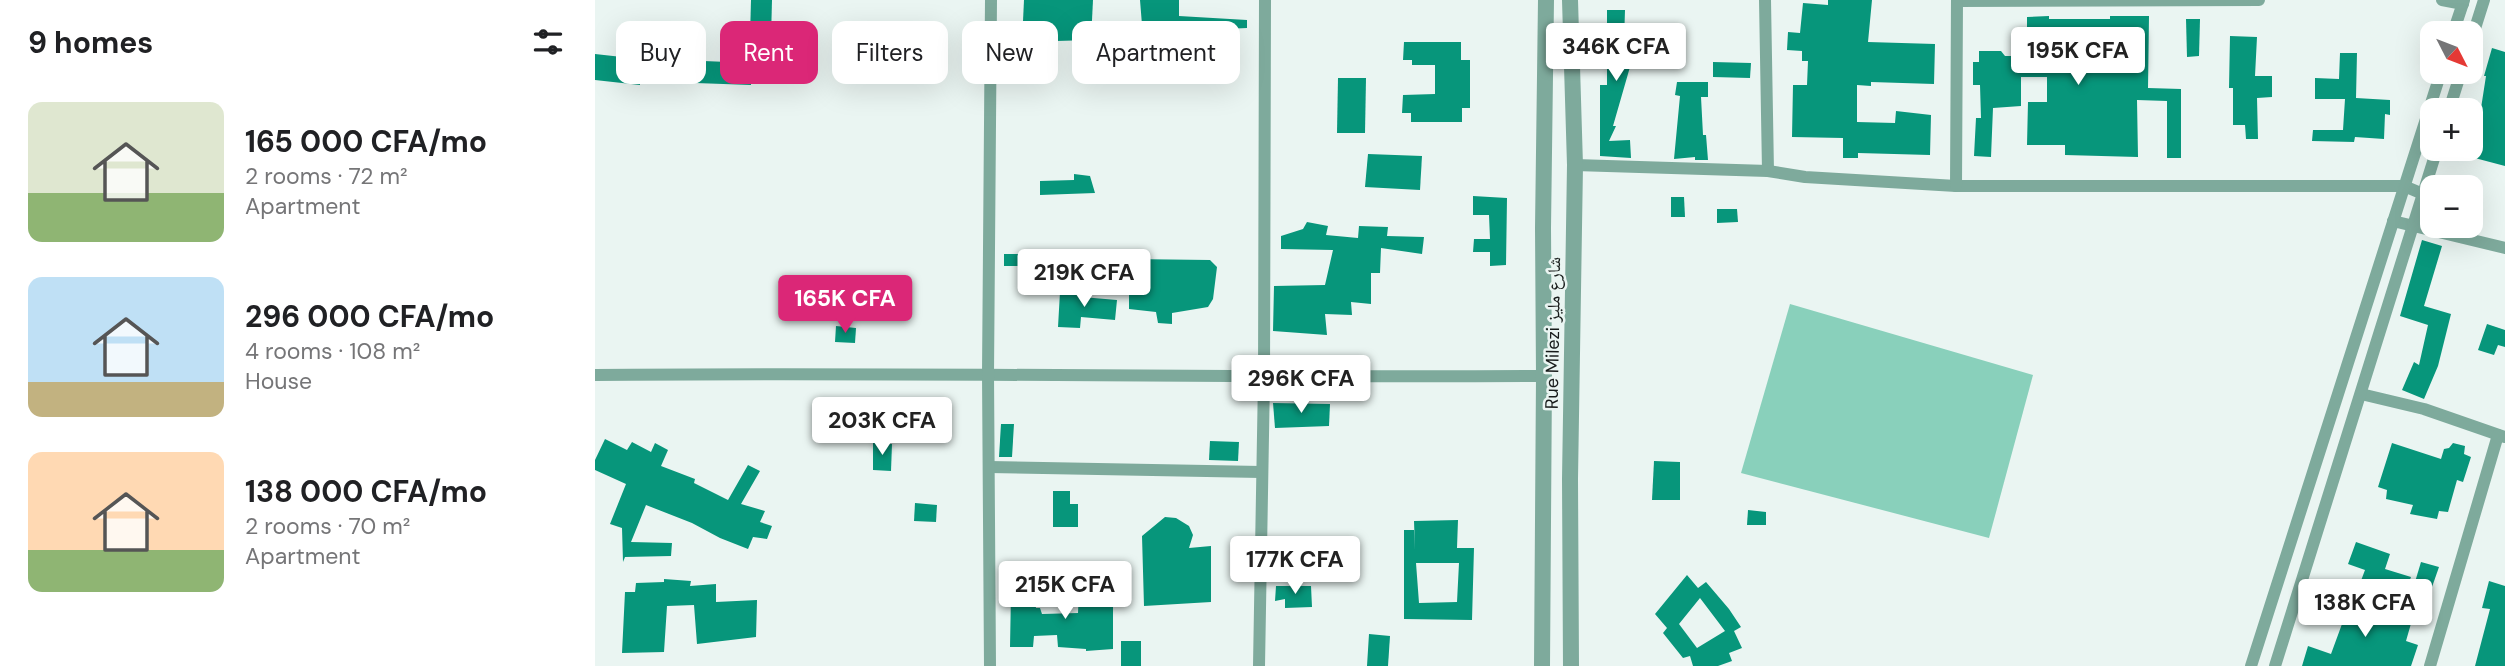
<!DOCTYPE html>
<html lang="en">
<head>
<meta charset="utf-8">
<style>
	body { margin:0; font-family:"DM Sans","Noto Naskh Arabic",sans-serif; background:#f6f6f6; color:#202124; height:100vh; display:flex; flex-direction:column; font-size:26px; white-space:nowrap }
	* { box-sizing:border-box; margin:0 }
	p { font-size:23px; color:#757577 }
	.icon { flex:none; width:38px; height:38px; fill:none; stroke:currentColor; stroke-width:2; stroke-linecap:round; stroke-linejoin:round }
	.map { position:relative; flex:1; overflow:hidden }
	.side { display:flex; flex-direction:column; background:#fff; width:595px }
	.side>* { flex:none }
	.guide { position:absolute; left:21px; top:21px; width:665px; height:63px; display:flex; gap:14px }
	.needle { width:46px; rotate:132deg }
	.controls { position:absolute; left:1825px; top:21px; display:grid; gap:14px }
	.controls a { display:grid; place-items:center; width:63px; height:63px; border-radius:14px; background:#fff; box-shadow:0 7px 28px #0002; font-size:35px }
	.price { position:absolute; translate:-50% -60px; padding:0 16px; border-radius:7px; background:#fff; color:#222; font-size:23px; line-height:46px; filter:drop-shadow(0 2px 4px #0008) }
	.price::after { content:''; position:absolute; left:50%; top:42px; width:21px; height:16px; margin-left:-10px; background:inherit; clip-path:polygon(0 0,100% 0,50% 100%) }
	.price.active { background:#db2777; color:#fff }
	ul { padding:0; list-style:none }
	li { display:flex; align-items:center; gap:21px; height:175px; padding:0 28px }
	li span { display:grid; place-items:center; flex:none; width:196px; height:140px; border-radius:14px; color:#555 }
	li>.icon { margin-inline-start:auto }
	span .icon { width:84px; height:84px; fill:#fffc; stroke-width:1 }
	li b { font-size:30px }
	h2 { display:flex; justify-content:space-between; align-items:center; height:84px; padding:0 28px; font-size:30px }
	.pill { padding:0 24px; border-radius:14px; background:#fff; box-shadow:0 7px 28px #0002; font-size:24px; line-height:63px }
	.pill.active { background:#db2777; color:#fff }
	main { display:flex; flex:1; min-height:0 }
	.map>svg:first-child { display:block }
</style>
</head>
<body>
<main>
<section class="side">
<h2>9 homes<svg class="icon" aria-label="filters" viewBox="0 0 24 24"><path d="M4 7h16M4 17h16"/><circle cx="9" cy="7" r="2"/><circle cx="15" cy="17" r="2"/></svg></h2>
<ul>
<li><span style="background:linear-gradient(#dfe7d0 65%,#8fb573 0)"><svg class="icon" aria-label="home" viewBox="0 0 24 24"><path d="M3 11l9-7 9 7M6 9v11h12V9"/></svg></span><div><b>165 000 CFA/mo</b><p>2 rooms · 72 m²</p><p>Apartment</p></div></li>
<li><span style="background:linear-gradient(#bfe0f5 75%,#c2b280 0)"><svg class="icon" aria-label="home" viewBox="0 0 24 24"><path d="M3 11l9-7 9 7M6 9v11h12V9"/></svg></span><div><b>296 000 CFA/mo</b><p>4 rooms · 108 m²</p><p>House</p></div></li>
<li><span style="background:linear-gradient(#ffd9b3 70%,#8fb573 0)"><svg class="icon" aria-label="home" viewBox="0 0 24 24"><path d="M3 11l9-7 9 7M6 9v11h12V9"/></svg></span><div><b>138 000 CFA/mo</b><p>2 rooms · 70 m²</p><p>Apartment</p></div></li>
</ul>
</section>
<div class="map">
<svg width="1910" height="666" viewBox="0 0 1910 666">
	<rect width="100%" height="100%" fill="#eaf5f2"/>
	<polygon fill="#89d0bb" points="1195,304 1438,375 1394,538 1146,473"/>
	<g fill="#07967b" fill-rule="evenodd">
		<polygon points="156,0 177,0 176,38 155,37"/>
		<polygon points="429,0 498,0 496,40 427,42"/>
		<polygon points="545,0 584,0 584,16 652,20 652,28 587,31 588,53 572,53 572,65 550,62"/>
		<polygon points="1233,0 1277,0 1273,42 1340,44 1339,84 1276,82 1276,86 1262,85 1262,122 1300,123 1301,111 1336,115 1335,155 1263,153 1263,158 1248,158 1248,138 1197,137 1198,85 1212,85 1213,61 1207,61 1207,51 1192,50 1193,32 1205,33 1208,3 1233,5"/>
		<polygon points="1012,10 1030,10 1029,42 1046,43 1045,60 1037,60 1018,126 1021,126 1014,141 1035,140 1036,158 1005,156 1005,85 1012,85"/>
		<polygon points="1454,16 1454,19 1515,19 1515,16 1554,16 1553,88 1586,89 1586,158 1572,158 1572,101 1542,100 1543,157 1470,155 1470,145 1432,145 1433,102 1452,102 1452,77 1426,77 1426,106 1398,108 1396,157 1379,156 1381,118 1386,118 1385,85 1378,85 1378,62 1384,62 1384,51 1406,51 1410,56 1432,56 1432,17"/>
		<polygon points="1591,19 1605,19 1604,56 1592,57"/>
		<polygon points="1635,36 1662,37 1660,76 1677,76 1677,97 1662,98 1663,139 1651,139 1650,125 1638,125 1638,88 1634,88"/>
		<polygon points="809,42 866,42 866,60 875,60 875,108 867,108 867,122 816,122 816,113 807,113 808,95 840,94 840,65 817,65 817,60 808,60"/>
		<polygon points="1897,48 1910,52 1910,166 1876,157 1876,132 1882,134 1891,76 1889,76"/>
		<polygon points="1745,53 1762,53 1761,98 1795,100 1795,115 1790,114 1789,139 1760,137 1759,142 1717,141 1718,130 1748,130 1750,99 1720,99 1720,78 1744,79"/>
		<polygon points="0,54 36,58 157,63 156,85 45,81 45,85 0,80"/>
		<polygon points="527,62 565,66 566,69 525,77"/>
		<polygon points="1118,62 1156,63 1155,78 1118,77"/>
		<polygon points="743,78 771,78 770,133 742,133"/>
		<polygon points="1082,82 1113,82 1113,97 1106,97 1108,135 1111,135 1113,160 1100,160 1100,157 1079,159 1085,96 1080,95"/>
		<polygon points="773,154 827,156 825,190 770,187"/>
		<polygon points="479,174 495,176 500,193 445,195 445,181 479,180"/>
		<polygon points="878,196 912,198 911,265 895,266 895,252 878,252 879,239 895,239 894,215 878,215"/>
		<polygon points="1076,197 1089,197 1090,217 1076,217"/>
		<polygon points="1122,209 1142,209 1143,222 1122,223"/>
		<polygon points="712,222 733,226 731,235 763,238 764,226 793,227 792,236 829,237 827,254 786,248 785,273 776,273 776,304 756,302 757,315 730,314 732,335 678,331 679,286 730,285 738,250 686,249 686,236 708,229"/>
		<polygon points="1827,240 1847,246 1829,306 1856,314 1843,366 1829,399 1807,390 1819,362 1824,365 1833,325 1805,316"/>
		<rect x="409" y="254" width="29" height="12"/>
		<polygon points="534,259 615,260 622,267 618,299 613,307 577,313 577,324 563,323 561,312 534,309"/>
		<polygon points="465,292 487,292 487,297 522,300 520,320 486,317 485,328 463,327"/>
		<polygon points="1892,324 1910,330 1910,347 1903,345 1899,355 1883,350"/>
		<polygon points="241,326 261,328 260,343 240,342"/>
		<polygon points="678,403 735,404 734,426 680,428"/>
		<polygon points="406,424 419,424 417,457 404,457"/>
		<polygon points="10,439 32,450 37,442 56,452 60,443 73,450 66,466 100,479 99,483 133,500 153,465 165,471 146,504 170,511 165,522 177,526 172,539 158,537 153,549 125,538 97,523 51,505 36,542 77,543 76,556 30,557 28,562 27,528 15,524 31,484 0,470 0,460"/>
		<polygon points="615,441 644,442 643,461 614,460"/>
		<polygon points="278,443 297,444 296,471 278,470"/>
		<polygon points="1797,443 1846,459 1849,449 1854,448 1858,443 1870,446 1869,454 1876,457 1868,482 1862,480 1853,512 1844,511 1842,519 1815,514 1818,505 1791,499 1792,490 1783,487"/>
		<polygon points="1059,461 1085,462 1085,500 1057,500"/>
		<polygon points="458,491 475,491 475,504 483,504 483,527 458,527"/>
		<polygon points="320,503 342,505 341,522 319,521"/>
		<polygon points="1153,510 1171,512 1171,525 1152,525"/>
		<polygon points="570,517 581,518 594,526 598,535 594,548 616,546 616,602 549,606 547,536"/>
		<path d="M863 520 862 548H879L877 620 809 619V530H819L820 550 819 521ZM821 563H864L862 602 824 603Z"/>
		<polygon points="1761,542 1795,554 1790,569 1816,577 1810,594 1764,586 1770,570 1753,564"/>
		<polygon points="1826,562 1844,567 1837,587 1820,582"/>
		<path d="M1092 575 1103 588 1111 582 1134 609 1146 627 1139 631 1147 648 1134 653 1137 661 1123 666H1098L1095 656 1088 658 1068 633 1072 628 1060 614ZM1105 598 1130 631 1102 648 1084 624Z"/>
		<polygon points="69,579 96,581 95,586 121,584 121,602 162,600 161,637 102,644 99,605 72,606 69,652 27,653 30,592 40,592 41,583 69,582"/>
		<polygon points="1894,581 1910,586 1910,666 1880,666 1895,609 1887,608"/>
		<polygon points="681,586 716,586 717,607 690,608 690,599 680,601"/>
		<polygon points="518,587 518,649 491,651 491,649 463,647 462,635 439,636 438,647 415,647 416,593 438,591 441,608 445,608 447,614 483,613 484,589"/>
		<polygon points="1741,598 1817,620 1811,641 1823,645 1816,666 1707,666 1713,646 1736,654 1747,624 1732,619 1736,604 1739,605"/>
		<polygon points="774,634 795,636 793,666 772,666"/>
		<rect x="526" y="641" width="20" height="25"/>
	</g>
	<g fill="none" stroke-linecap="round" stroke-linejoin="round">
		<g stroke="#7eaa9c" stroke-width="12">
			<polyline points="1170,0 1173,171"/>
			<polyline points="1847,0 1868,4"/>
			<polyline points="1362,1 1664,0"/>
			<polyline points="1858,33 1869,0"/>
			<polyline points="1876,41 1889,0"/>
			<polyline points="1854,110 1866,72"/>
			<polyline points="980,165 1173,171 1210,177 1361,186 1809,186 1828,194"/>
			<polyline points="1361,186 1362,0"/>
			<polyline points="1798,221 1910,248"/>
			<path d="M0 375C316 372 633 378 949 376"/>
			<polyline points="1766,394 1829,409 1910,437"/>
			<polyline points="394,467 666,472"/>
			<polyline points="395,666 393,374 396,0"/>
			<polyline points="664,666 669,378 670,0"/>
			<polyline points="1656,666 1846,72"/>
			<polyline points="1680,666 1842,149"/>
			<polyline points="1835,666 1903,435"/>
		</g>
		<g stroke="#7eaa9c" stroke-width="16">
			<polyline points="975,0 980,165 975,479 976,666"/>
			<polyline points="947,666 949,376 948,228 951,0"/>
		</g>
	</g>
	<g text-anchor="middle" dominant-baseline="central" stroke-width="5" stroke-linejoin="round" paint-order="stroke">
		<g font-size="18" fill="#171b1a" stroke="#eaf5f2">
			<text transform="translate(958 333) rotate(-89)">Rue Milezi شارع مليز</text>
		</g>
	</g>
</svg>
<div class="controls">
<a><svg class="needle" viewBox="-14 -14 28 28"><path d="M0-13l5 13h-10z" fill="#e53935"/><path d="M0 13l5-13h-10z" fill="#757577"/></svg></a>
<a>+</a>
<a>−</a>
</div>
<b class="price" style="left:1021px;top:83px">346K CFA</b>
<b class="price" style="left:1483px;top:87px">195K CFA</b>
<b class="price" style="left:489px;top:309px">219K CFA</b>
<b class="price active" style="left:250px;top:335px">165K CFA</b>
<b class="price" style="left:706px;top:415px">296K CFA</b>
<b class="price" style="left:287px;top:457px">203K CFA</b>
<b class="price" style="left:700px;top:596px">177K CFA</b>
<b class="price" style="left:470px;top:621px">215K CFA</b>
<b class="price" style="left:1770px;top:639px">138K CFA</b>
<div class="guide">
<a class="pill">Buy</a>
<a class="pill active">Rent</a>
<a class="pill">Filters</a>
<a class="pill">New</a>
<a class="pill">Apartment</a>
</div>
</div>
</main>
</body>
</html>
